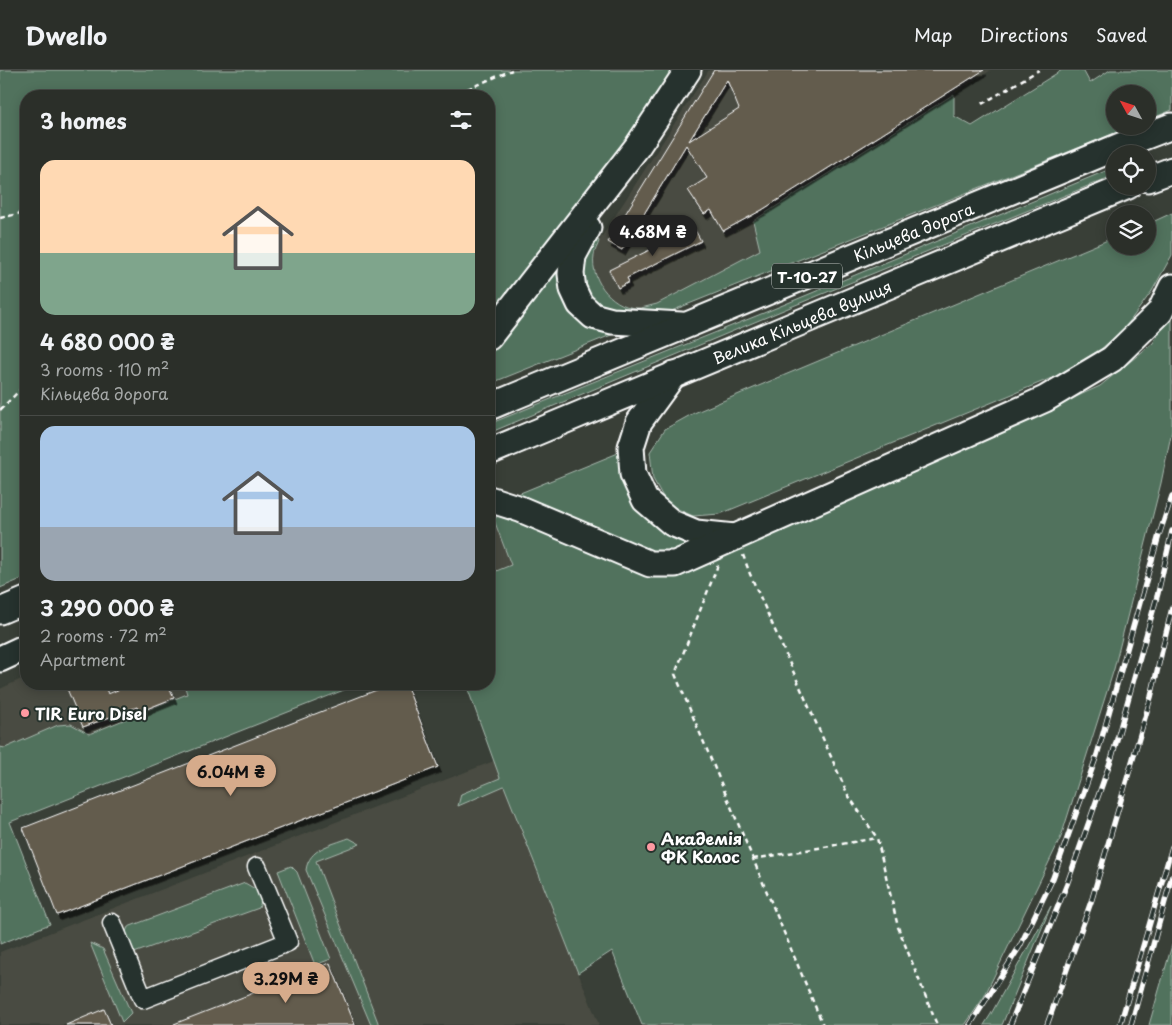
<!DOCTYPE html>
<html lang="en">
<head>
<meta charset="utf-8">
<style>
	body { margin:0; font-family:"Playpen Sans",sans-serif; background:#373b35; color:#f1f3f6; height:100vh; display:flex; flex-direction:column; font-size:19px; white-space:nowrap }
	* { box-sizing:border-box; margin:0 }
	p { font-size:16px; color:#a6a9a8 }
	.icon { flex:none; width:28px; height:28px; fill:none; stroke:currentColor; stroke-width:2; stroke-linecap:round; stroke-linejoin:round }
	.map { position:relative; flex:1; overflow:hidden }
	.details { position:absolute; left:20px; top:20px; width:475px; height:600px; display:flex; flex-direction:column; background:#2b2f29; border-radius:20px; box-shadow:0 2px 12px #0003,0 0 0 1px #474a46 }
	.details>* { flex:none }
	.needle { width:32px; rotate:310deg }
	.buttons { position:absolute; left:1106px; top:15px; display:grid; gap:10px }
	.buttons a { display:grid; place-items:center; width:50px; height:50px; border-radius:50%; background:#2b2f29; box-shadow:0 2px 12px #0003,0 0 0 1px #474a46; font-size:25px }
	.price { position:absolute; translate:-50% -42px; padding:0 11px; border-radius:18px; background:#d6ab8b; color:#111; font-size:16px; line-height:32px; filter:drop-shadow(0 1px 2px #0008) }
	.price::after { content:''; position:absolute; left:50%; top:30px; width:15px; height:11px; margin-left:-8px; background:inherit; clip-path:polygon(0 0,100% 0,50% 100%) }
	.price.on { background:#222; color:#fff }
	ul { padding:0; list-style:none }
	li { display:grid; align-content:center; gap:10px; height:265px; padding:0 20px }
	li+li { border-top:1px solid #474a46 }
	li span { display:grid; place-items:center; height:155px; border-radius:15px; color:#555 }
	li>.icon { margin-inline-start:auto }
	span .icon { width:90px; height:90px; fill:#fffc; stroke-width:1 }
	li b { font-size:21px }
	h2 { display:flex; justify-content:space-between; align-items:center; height:60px; padding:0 20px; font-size:21px }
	header { display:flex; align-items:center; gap:30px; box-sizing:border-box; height:70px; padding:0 25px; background:#2b2f29; border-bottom:1px solid #474a46 }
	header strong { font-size:24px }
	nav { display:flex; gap:28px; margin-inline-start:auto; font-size:18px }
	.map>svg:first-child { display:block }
</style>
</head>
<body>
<header>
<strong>Dwello</strong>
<nav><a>Map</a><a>Directions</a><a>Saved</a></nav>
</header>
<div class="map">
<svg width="1172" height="955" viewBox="0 0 1172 955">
	<defs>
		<filter id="shadow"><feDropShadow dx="3" dy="5.5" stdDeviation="0" flood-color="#0009"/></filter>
	</defs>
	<rect width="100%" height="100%" fill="#393f37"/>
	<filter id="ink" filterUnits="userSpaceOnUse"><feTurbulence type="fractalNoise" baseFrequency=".02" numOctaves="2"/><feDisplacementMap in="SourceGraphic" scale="10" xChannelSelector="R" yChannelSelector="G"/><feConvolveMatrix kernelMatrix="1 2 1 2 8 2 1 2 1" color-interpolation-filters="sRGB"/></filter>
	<g filter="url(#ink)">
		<g fill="#4a4c42">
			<polygon points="709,0 991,0 753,151 760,180 657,234 641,238 627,236 610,227 600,215 595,200 594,186 599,171"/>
			<polygon points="489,450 494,450 511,495 489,504"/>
			<polygon points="26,607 26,614 213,614 1,699 0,619"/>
			<polygon points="494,691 599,955 0,955 0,882"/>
		</g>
		<g fill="#51725d" stroke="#a8b8ae">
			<path d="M0 0H677L576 142 599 171C598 176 594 181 594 186 590 212 615 240 641 238 646 237 652 235 657 234L760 180 753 151 954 24V46L972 56 1062 0H1083L1090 13 1110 0H1172V40L1148 50V24H1115V56H1133L489 314V26H26V507L0 518Z"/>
			<polygon points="1115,97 1115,105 793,236 489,363 489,354 771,240"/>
			<polygon points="1172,143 1172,185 1152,221 1124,259 1101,279 1054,307 720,444 693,446 667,434 653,409 650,382 665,359 694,343 1115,167 1115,176 1148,176 1148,154"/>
			<polygon points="1172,241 1172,360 1161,413 1114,599 1061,767 984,927 965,955 642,955 612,881 578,903 504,716 458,736 461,724 500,708 466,614 489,614 489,504 511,495 494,450 501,442 673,503 736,481 1100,316 1153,273"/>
			<polygon points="623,381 622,412 636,440 653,454 678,468 698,472 668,485 639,480 548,437 508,428"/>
			<polygon points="184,614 359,614 10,752 50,854 0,874 0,677 5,678 58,655 71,654 89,664 187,624"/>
			<path d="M349 768 360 774 316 791 379 955H371L306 800C309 778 331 775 349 768Z"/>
			<polygon points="291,796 297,802 331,889 315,895 278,801"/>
			<polygon points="245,813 257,820 261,831 259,838 134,883 130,878 125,864 128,857"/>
			<polygon points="1051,836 1002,955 984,955 991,944"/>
			<polygon points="90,873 103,879 131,943 122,952"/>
			<polygon points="1172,875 1172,955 1149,955"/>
		</g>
		<g fill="#645c4e" stroke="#fff" fill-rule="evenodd" filter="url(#shadow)">
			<path d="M714 0H984L762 140 723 161 711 140 704 144 688 120 707 108 686 75 622 180 608 172ZM727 10 739 39 689 71Z"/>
			<polygon points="694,158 701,171 627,208 629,212 618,218 609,200"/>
			<polygon points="65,614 104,614 108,624 132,614 168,614 174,628 139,642 137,637 83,657"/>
			<polygon points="392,614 406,614 438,697 57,845 23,758"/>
			<polygon points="330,893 355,955 174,955 174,954"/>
			<polygon points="104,939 111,955 66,955"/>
		</g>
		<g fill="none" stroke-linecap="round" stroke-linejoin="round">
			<g stroke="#fff" stroke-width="21">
				<polyline id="minor" points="112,853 143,929 288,872 257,797"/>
			</g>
			<g stroke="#fff" stroke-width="29">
				<g id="highway">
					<polyline points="1148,109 1172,100"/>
					<polyline points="588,158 573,186 571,204 573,219 580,234 593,246 612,251 681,255"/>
					<polyline points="489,267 637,77 688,0"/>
					<polyline points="674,304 639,352 631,377 633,404 645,430 672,453 696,463 735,467"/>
					<path id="s1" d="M489 337 1125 74 1172 56"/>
					<path id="s2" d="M489 382 1128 116"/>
					<polyline points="489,429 520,439 650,494 675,494 1045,329 1112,289 1160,242 1172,217"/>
					<polyline points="0,541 26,530"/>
					<polyline points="0,589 26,577"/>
				</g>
			</g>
			<g stroke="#fff" stroke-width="2.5" stroke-dasharray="5 4" stroke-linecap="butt">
				<polyline points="451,26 512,0"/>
				<polyline points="982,34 1039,0"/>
				<polyline points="0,148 26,142"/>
				<polyline points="0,340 26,314"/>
				<polyline points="743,485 750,504 848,725 877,768 898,857 937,955"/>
				<polyline points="718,495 675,604 823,955"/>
				<polyline points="753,789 877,768"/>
			</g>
			<use href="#minor" stroke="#26332d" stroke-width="18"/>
			<use href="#highway" stroke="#26332d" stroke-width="25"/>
			<g stroke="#fff" stroke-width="5.5">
				<g id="rail">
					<polyline points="970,955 1020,876 1053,808 1097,685 1159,465 1172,426"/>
					<polyline points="1010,955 1067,814 1112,687 1158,523 1172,461"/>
					<polyline points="1047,955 1092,829 1151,627 1172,538"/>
					<polyline points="1120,955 1172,777"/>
					<polyline points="1131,955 1172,806"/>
				</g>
			</g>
			<use href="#rail" stroke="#26332d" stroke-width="4" stroke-dasharray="11" stroke-linecap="butt"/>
		</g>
	</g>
	<g fill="#ff9aa2" stroke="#26332d" stroke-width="2">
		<circle cx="25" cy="643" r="5"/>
		<circle cx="651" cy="777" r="5"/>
	</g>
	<g text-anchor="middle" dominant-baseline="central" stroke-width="4" stroke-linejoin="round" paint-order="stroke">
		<rect fill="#26332d" stroke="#bec2c0" stroke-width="1" x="772" y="193.5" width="70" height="25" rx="4"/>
		<g font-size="15" font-weight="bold" fill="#fff">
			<text x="807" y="206">Т-10-27</text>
		</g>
		<g font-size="16" fill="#fff" stroke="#26332d">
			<text stroke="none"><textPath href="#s1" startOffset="459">Кільцева дорога</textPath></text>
			<text stroke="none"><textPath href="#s2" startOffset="339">Велика Кільцева вулиця</textPath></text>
		</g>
		<g font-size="16" font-weight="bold" fill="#fff" stroke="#26332d" text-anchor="start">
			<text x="35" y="643">TIR Euro Disel</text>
			<text x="661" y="768">Академія<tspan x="661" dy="18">ФК Колос</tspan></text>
		</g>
	</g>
</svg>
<div class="buttons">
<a><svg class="needle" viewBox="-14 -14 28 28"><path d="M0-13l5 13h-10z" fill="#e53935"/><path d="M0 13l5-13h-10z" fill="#a6a9a8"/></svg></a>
<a><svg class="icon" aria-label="locate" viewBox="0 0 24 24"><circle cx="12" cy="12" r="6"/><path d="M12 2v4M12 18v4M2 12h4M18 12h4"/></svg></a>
<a><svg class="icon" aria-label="layers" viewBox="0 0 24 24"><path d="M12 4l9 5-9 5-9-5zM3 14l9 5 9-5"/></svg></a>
</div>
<b class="price on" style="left:653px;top:187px">4.68M ₴</b>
<b class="price" style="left:231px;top:727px">6.04M ₴</b>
<b class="price" style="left:286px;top:934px">3.29M ₴</b>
<section class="details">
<h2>3 homes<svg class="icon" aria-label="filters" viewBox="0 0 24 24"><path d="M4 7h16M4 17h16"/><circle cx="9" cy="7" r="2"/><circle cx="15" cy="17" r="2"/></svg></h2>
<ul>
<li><span style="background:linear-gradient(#ffd9b3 60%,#7fa58c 0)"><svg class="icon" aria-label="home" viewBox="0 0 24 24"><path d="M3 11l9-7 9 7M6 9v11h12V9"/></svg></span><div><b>4 680 000 ₴</b><p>3 rooms · 110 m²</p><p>Кільцева дорога</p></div></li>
<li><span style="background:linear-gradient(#a9c7e8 65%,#9aa5b1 0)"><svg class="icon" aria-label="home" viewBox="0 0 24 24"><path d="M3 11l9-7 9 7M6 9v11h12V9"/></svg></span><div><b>3 290 000 ₴</b><p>2 rooms · 72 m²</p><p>Apartment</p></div></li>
</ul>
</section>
</div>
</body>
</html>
